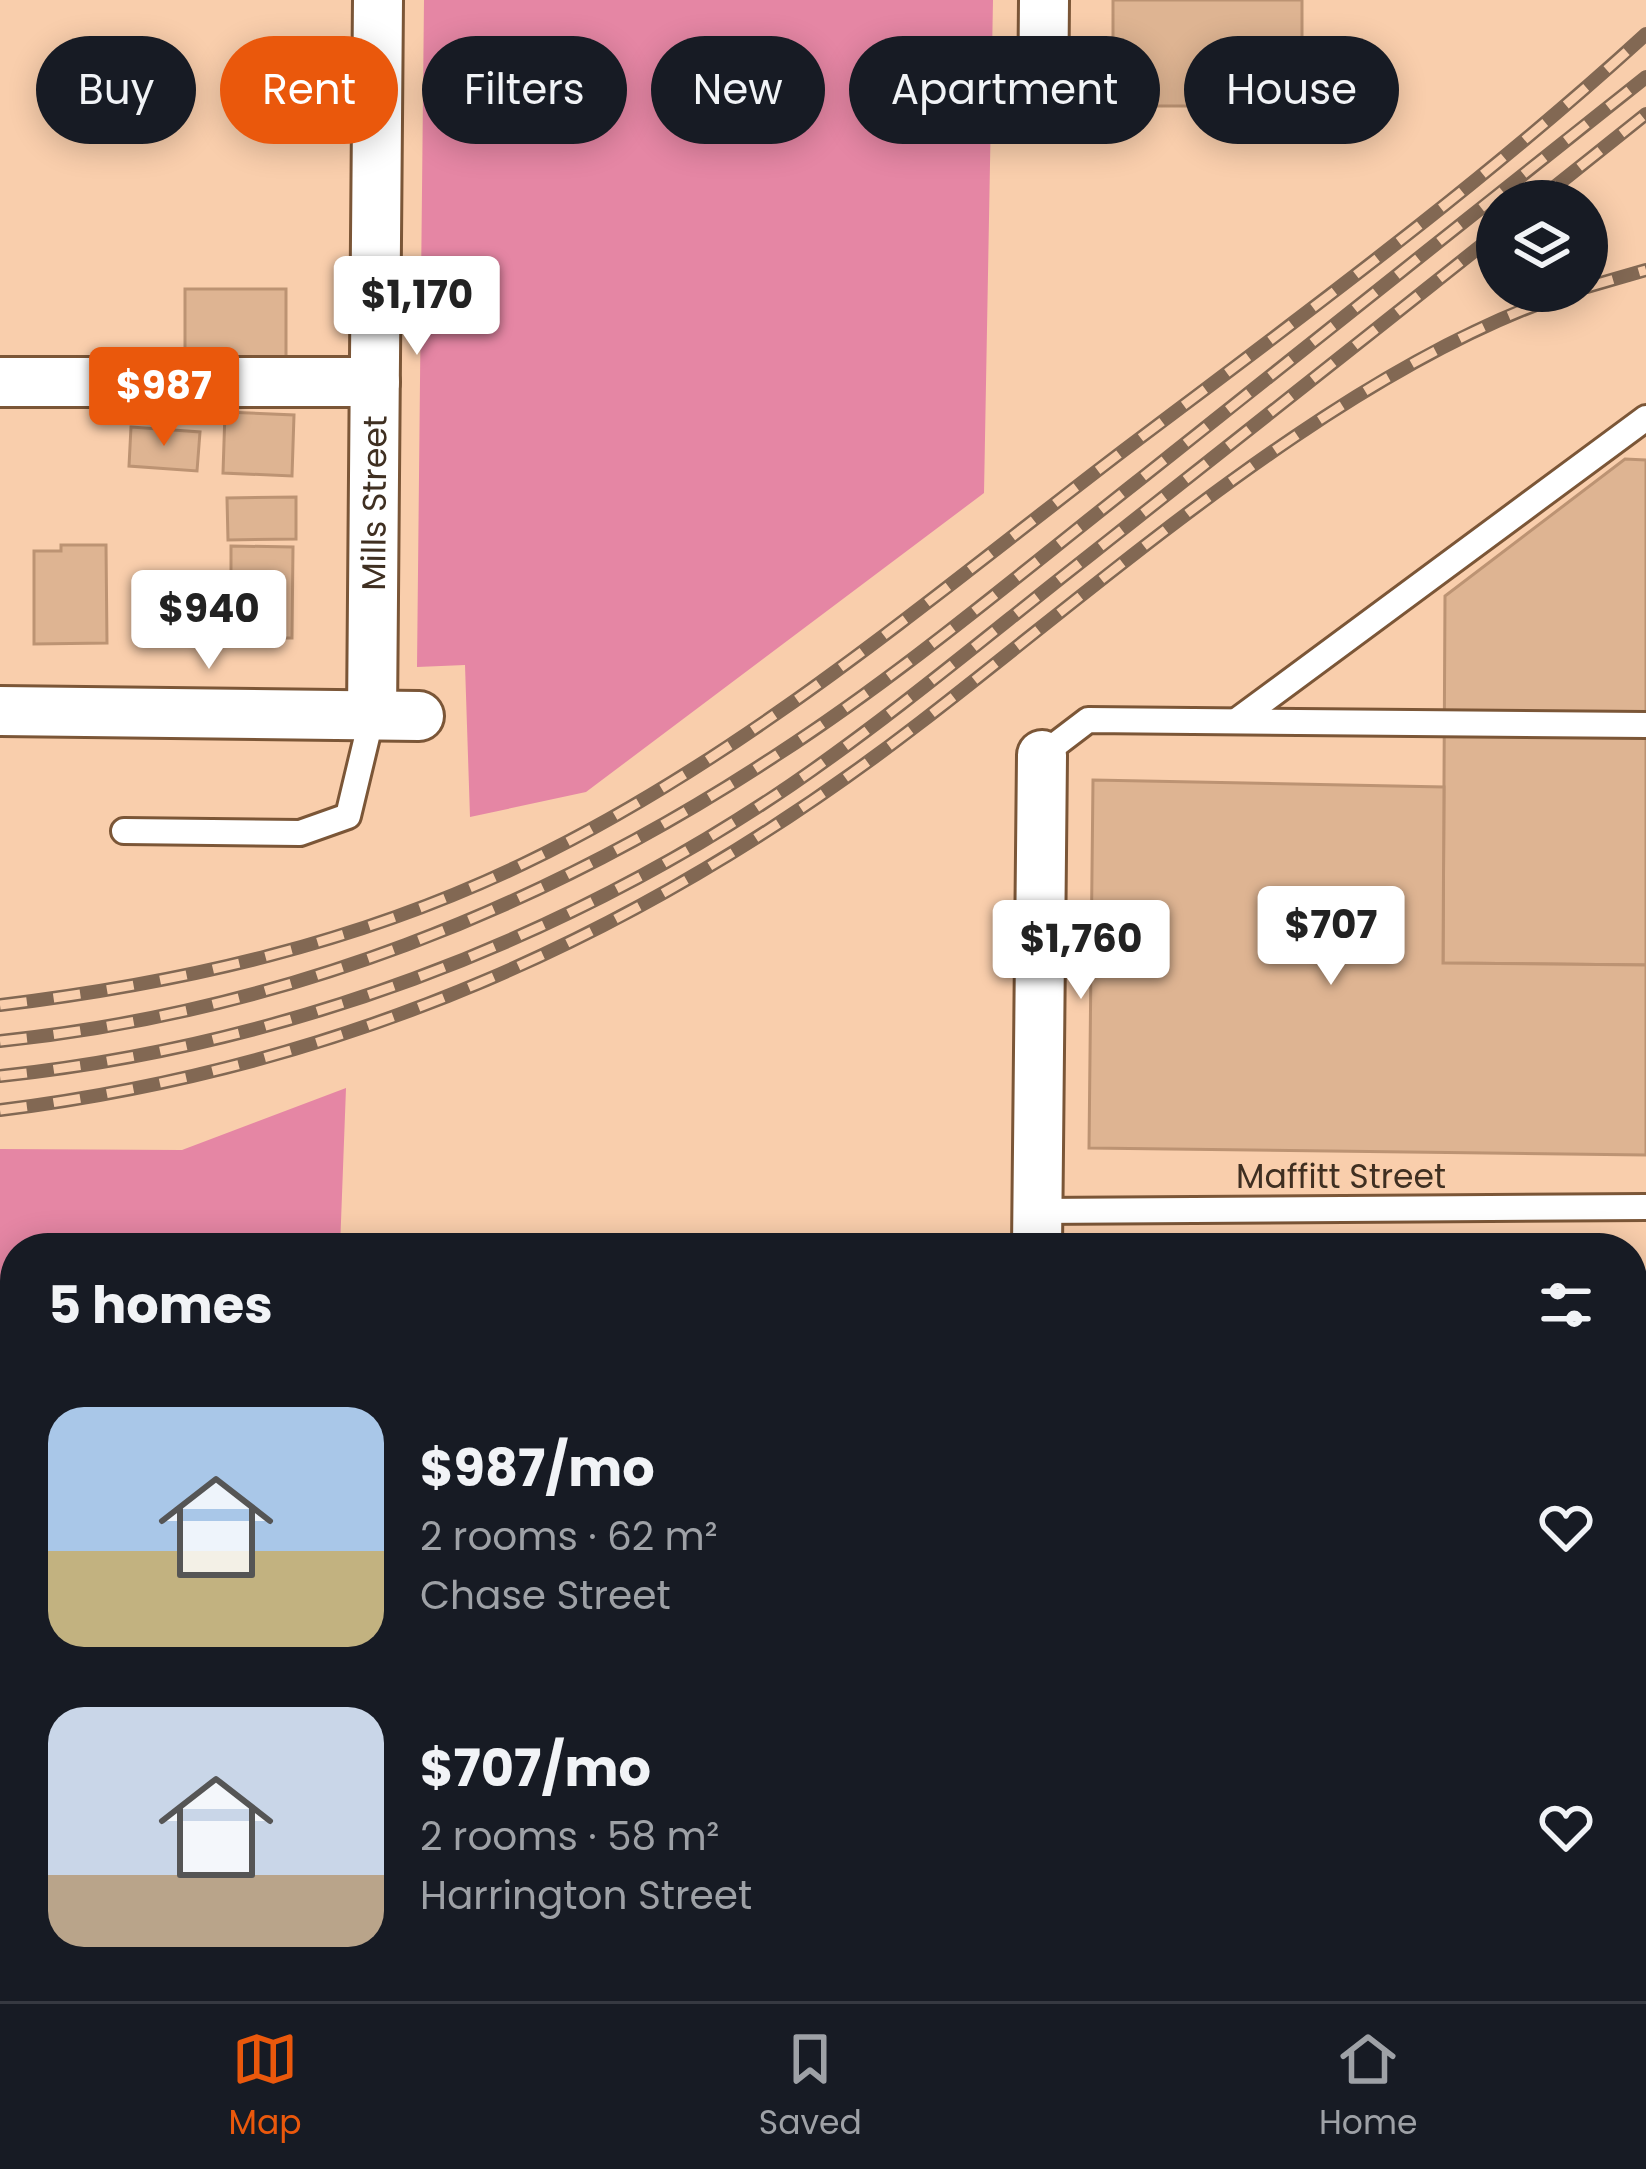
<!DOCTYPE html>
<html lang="en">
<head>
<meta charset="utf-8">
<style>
	body { margin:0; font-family:Poppins,sans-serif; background:#242831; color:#f1f3f6; height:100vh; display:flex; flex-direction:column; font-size:45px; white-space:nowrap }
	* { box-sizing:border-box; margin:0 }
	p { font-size:39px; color:#9ea1a6 }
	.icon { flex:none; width:66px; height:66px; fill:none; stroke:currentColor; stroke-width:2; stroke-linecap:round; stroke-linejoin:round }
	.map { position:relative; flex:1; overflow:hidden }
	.drawer { position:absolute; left:0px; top:1233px; width:1647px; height:768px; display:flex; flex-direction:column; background:#171b24; border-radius:48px 48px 0 0; box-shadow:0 6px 30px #0003 }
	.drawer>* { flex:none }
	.hud { position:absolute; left:36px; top:36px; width:1575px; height:108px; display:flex; gap:24px }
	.buttons { position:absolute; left:1476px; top:180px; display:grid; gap:24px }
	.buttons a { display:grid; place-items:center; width:132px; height:132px; border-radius:50%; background:#171b24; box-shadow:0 6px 30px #0003; font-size:60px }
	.price { position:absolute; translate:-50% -102px; padding:0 27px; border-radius:12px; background:#fff; color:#222; font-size:39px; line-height:78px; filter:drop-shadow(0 3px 6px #0008) }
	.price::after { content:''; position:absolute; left:50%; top:72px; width:36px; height:27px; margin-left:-18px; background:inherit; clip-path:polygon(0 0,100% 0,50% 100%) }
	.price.current { background:#ea580c; color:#fff }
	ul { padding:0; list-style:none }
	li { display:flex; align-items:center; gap:36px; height:300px; padding:0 48px }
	li span { display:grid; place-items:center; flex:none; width:336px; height:240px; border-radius:36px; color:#555 }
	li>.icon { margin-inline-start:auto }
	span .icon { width:144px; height:144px; fill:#fffc; stroke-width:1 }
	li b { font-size:51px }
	h2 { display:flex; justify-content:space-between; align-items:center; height:144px; padding:0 48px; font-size:51px }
	.tag { padding:0 42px; border-radius:54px; background:#171b24; box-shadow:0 6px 30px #0003; font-size:42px; line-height:108px }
	.tag.current { background:#ea580c; color:#fff }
	.dock { display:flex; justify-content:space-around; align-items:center; height:168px; border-top:3px solid #363941; background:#171b24; font-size:33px; color:#9ea1a6 }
	.dock a { display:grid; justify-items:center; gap:6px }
	.dock .current { color:#ea580c }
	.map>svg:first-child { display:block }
</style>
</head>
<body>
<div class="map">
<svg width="1646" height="2001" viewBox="0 0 1646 2001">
	<rect width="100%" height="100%" fill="#f9ceac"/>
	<g fill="#e586a4">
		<polygon points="424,0 993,0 984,493 586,792 470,817 465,665 417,667"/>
		<polygon points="346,1088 340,1248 15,1248 15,1550 0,1548 0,1149 182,1150"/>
		<polygon points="1271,1986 1560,1986 1560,1995 1271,2001"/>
	</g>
	<g fill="#deb492" stroke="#bc9373" stroke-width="3">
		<rect x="1113" y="0" width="189" height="106"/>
		<rect x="185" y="289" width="101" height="70"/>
		<polygon points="225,412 294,415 292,476 223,473"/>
		<polygon points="131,427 200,432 197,471 129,466"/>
		<polygon points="1625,459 1646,460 1646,965 1443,963 1445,596"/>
		<polygon points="296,497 296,539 228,540 227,498"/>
		<polygon points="61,545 106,545 107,643 34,644 34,551 61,551"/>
		<polygon points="231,546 293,547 292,638 231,638"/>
		<polygon points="1093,780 1444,787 1443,963 1646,965 1646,1155 1089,1148"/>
		<rect x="1632" y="1299" width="14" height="165"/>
		<polygon points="0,1951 15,1951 15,1986 54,1986 54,1991 0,1991"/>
		<rect x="97" y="1986" width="80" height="11"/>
		<rect x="193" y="1986" width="88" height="12"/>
		<polygon points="418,1986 490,1986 489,2001 417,2001"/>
		<rect x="1086" y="1986" width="88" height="15"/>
		<polygon points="1560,1986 1620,1986 1619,2001 1560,2001"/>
		<rect x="0" y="1994" width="54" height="7"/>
	</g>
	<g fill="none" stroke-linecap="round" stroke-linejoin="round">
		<g stroke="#7b5637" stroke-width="30">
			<g id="service">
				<polyline points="1239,719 1646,418"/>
				<polyline points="1042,755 1088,720 1646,725"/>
				<polyline points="124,831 300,833 348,816 372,716"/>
				<polyline points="1037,1211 1646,1207"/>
			</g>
		</g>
		<g stroke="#7b5637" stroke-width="54">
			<g id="minor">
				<polyline points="1043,116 1044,0"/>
				<polyline points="0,382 375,382"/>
				<polyline points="0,711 419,716"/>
				<path id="s1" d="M372 716 378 0"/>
				<polyline points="1037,1248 1042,755"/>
				<polyline points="0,1633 15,1638"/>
				<polyline points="1632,1694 1646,1694"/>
				<polyline points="353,2001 353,1986"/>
				<polyline points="1031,2001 1031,1986"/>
			</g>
		</g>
		<use href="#service" stroke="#fff" stroke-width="24"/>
		<use href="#minor" stroke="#fff" stroke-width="48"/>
		<g stroke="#826853" stroke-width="14">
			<g id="rail">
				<polyline points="1537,201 1646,114"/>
				<polyline points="1587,287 1646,270"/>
				<path d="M0 1005C182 983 359 943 525 863 742 759 929 599 1119 454 1298 319 1481 185 1646 34"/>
				<path d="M0 1041C281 1012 543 909 778 754 906 671 1023 571 1143 477 1311 344 1478 210 1646 77"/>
				<path d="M0 1076C282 1046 557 944 791 785 893 715 988 635 1085 559 1223 450 1360 342 1497 233"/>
				<path d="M0 1110C347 1067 645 935 921 722 1111 576 1347 364 1575 291"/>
			</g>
		</g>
		<use href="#rail" stroke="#f9ceac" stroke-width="9" stroke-dasharray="27" stroke-linecap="butt"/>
	</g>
	<g text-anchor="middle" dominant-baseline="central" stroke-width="10" stroke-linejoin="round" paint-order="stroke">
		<g font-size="33" fill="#3f2f21" stroke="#f9ceac">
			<text stroke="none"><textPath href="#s1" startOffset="213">Mills Street</textPath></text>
			<text x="1341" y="1176">Maffitt Street</text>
		</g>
	</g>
</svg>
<div class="buttons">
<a><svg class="icon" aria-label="layers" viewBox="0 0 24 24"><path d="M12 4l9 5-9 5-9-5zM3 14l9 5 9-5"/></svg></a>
</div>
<b class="price" style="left:417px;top:358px">$1,170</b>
<b class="price current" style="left:164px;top:449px">$987</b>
<b class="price" style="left:209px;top:672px">$940</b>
<b class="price" style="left:1331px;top:988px">$707</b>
<b class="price" style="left:1081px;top:1002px">$1,760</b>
<div class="hud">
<a class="tag">Buy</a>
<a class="tag current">Rent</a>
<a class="tag">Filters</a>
<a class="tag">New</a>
<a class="tag">Apartment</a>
<a class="tag">House</a>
</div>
<section class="drawer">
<h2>5 homes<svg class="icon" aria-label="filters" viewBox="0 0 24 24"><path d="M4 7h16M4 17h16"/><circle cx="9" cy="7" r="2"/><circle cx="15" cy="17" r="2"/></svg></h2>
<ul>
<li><span style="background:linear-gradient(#a9c7e8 60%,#c2b280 0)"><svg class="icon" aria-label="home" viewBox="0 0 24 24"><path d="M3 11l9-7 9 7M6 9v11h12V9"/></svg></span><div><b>$987/mo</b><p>2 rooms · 62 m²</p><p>Chase Street</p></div><svg class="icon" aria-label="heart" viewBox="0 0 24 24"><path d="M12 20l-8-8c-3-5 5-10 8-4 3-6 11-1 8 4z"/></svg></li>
<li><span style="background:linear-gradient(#c9d6e8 70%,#b9a48a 0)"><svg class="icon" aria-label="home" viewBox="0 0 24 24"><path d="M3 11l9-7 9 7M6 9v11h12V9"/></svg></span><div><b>$707/mo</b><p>2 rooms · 58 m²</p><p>Harrington Street</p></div><svg class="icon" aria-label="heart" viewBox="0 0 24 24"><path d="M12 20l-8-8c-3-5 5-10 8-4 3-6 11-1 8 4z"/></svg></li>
</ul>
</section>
</div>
<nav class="dock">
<a class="current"><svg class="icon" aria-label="map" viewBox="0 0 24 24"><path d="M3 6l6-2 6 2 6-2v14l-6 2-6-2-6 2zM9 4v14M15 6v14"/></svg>Map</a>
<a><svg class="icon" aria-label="saved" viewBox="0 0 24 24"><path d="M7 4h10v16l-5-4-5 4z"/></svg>Saved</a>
<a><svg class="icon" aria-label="home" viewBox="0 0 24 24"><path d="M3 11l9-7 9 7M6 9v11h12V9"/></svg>Home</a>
</nav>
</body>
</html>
